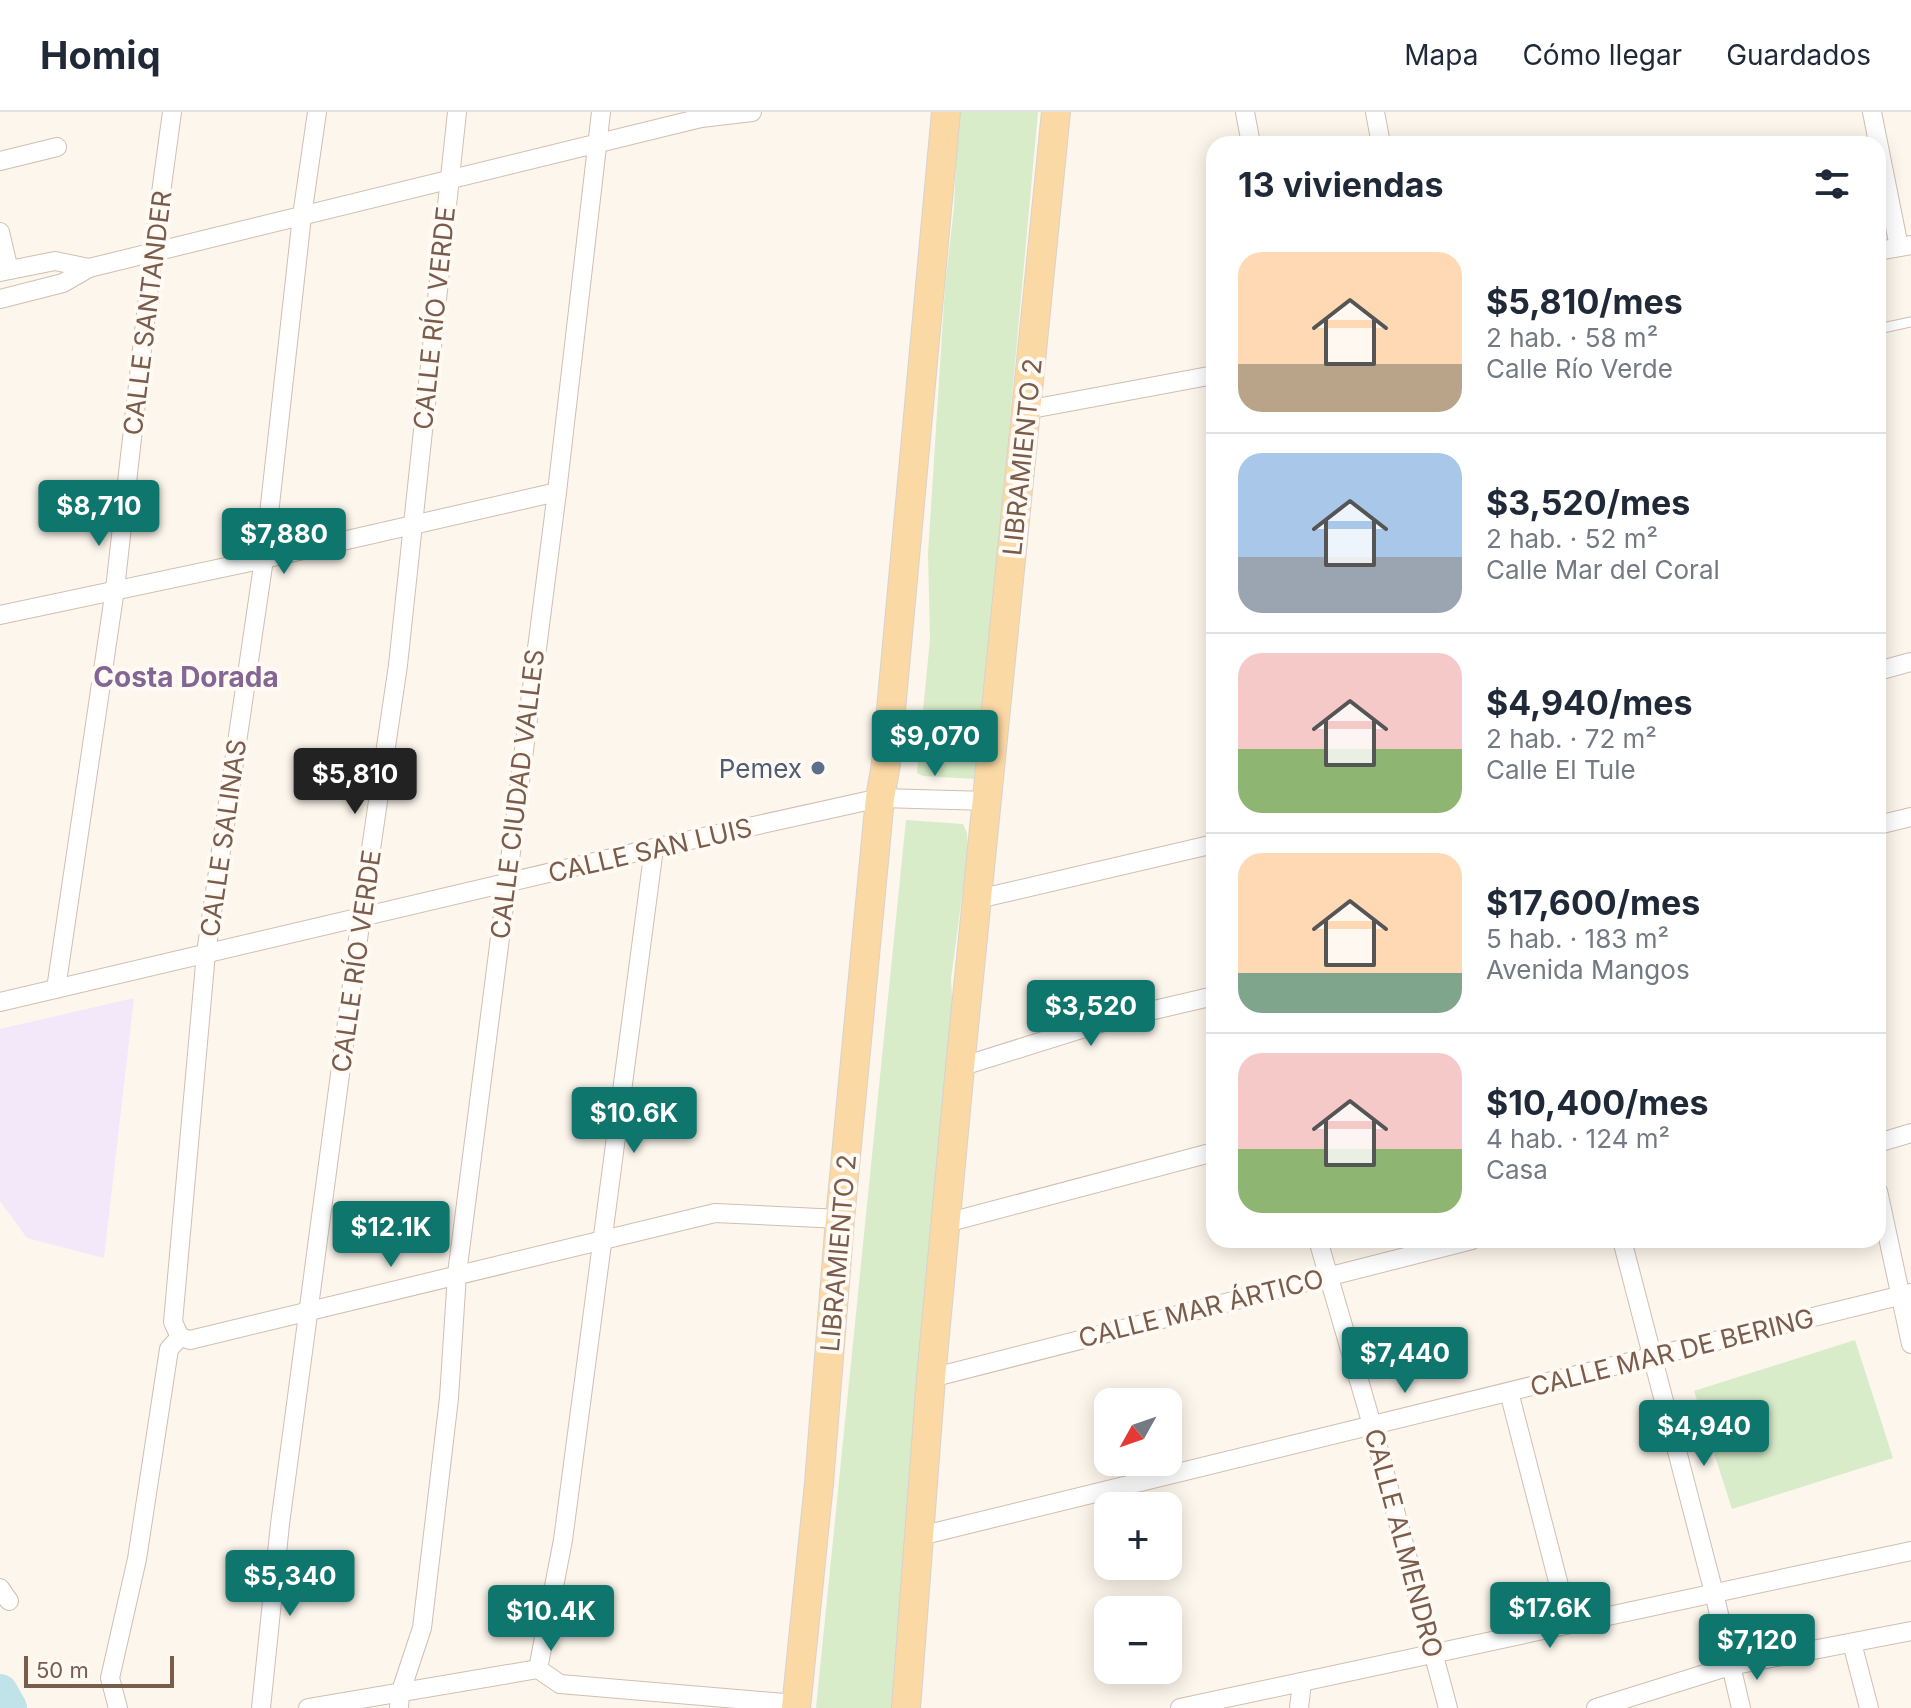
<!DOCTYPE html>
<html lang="es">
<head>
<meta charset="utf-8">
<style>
	body { margin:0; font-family:Inter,sans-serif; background:#f2f2f3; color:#1f2937; height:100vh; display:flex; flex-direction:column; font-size:30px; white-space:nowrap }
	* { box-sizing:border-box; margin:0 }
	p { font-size:26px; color:#747a83 }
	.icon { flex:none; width:44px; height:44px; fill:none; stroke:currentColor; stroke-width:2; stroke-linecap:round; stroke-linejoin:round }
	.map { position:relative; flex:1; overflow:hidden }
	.drawer { position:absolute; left:1206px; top:24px; width:680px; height:1112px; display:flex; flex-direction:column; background:#fff; border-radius:24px; box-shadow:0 4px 20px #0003 }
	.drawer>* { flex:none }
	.needle { width:52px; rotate:230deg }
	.fabs { position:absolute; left:1094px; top:1276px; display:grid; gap:16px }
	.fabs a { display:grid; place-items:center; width:88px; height:88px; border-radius:16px; background:#fff; box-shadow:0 4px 20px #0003; font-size:40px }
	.scale { position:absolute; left:24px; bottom:20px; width:150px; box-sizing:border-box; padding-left:8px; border:4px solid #7a5c4d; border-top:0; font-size:22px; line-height:28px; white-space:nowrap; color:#7a5c4d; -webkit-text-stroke:6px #fffaf3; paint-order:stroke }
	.price { position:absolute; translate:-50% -68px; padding:0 18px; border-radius:8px; background:#0f766e; color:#fff; font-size:26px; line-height:52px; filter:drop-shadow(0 2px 4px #0008) }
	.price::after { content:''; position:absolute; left:50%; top:48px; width:24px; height:18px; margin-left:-12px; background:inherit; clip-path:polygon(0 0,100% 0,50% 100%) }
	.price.on { background:#222; color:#fff }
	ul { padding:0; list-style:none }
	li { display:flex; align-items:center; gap:24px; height:200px; padding:0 32px }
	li+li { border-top:2px solid #e0e1e3 }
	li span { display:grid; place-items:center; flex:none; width:224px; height:160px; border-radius:24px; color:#555 }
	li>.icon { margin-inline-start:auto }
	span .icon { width:96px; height:96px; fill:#fffc; stroke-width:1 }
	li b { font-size:34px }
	h2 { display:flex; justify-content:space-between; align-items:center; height:96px; padding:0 32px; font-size:34px }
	header { display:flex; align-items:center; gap:48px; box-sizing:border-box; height:112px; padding:0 40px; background:#fff; border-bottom:2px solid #e0e1e3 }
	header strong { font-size:38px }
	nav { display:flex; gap:44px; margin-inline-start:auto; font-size:28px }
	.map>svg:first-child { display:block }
</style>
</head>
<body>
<header>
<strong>Homiq</strong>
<nav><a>Mapa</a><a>Cómo llegar</a><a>Guardados</a></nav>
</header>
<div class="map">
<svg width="1911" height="1596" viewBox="0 0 1911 1596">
	<rect width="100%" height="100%" fill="#fdf6ec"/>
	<polygon fill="#f3e8fa" points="134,886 104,1146 27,1126 0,1089 0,917"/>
	<g fill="#d8ecc9">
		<polygon points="958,0 1038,0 977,667 923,664 917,661 930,527 928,442 945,175 954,95"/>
		<polygon points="906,708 963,712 967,721 968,739 951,867 955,932 892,1596 816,1596"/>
		<polygon points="1855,1228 1893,1346 1732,1397 1694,1279"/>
	</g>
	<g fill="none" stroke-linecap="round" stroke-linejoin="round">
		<polyline stroke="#bfe3e8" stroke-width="36" points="0,1580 9,1596"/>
		<g stroke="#d1beb0" stroke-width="11">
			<polyline id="lane" points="1878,217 1911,210"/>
		</g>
		<g stroke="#d1beb0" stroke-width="20">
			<g id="street">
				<polyline points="1245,0 1251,32"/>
				<polyline points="1375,0 1381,32"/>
				<polyline points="1872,0 1899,135"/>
				<polyline points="0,49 57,35"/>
				<polyline points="0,120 9,158"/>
				<polyline points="1878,139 1911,133"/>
				<polyline points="0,160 55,149 89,156"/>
				<polyline points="0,187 63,171 89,156 701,6 752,0"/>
				<polyline points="1026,298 1214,263"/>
				<polyline points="0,503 264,447 557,380"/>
				<polyline points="1878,559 1911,550"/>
				<polyline points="1878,713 1911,705"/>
				<polyline points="978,787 1214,732"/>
				<polyline points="56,877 115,477 153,140 172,0"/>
				<polyline points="0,890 654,736 880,686 988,689"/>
				<polyline points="960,955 1107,909 1214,884"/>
				<polyline points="1878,1031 1911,1021"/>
				<polyline points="1878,1079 1911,1232"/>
				<polyline points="946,1111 1214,1040"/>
				<polyline points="1318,1128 1372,1313 1448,1596"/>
				<polyline points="1622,1128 1714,1481 1741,1596"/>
				<polyline points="180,1225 173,1210 206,841 264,447 302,104 317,0"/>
				<polyline points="180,1225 190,1228 715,1101 840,1107"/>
				<polyline points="931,1266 1472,1128"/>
				<polyline points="1509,1280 1569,1512"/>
				<polyline points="920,1424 1911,1181"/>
				<polyline points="0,1476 9,1489"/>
				<polyline points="1852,1531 1869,1596"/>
				<polyline points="538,1557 563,1428 654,736"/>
				<polyline points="118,1596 110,1566 137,1447 169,1237 180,1225"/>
				<polyline points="261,1596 280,1412 361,805 398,553 457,0"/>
				<polyline points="308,1596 538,1557 560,1572 796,1592"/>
				<polyline points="399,1596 400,1582 422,1516 449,1286 457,1162 557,380 601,0"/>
				<polyline points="1180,1596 1911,1439"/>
				<polyline points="1299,1596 1302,1570"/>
				<polyline points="1596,1596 1730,1554 1911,1519"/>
			</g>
		</g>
		<g stroke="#dad1cd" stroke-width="30">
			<g id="primary">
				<polyline points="796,1596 819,1371 840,1107 880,686 886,652 946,0"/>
				<polyline points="906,1596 931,1266 960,955 1056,0"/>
			</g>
		</g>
		<use href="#lane" stroke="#fff" stroke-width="9"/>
		<use href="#street" stroke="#fff" stroke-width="18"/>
		<use href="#primary" stroke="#fbd9a5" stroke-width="28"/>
	</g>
	<circle fill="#5c6f8a" stroke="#fffaf3" stroke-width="3" cx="818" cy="656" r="8"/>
	<g text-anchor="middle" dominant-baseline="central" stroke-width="8" stroke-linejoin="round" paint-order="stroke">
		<g font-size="26" fill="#7a5c4d" stroke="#fffaf3">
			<text transform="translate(147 201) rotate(-83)">CALLE SANTANDER</text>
			<text transform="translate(434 206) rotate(-84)">CALLE RÍO VERDE</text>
			<text transform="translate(1022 345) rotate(-84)">LIBRAMIENTO 2</text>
			<text transform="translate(517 682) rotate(-83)">CALLE CIUDAD VALLES</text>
			<text transform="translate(223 726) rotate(-82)">CALLE SALINAS</text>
			<text transform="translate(650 738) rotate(-13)">CALLE SAN LUIS</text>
			<text transform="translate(356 849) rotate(-82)">CALLE RÍO VERDE</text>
			<text transform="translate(838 1141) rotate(-85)">LIBRAMIENTO 2</text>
			<text transform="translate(1201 1196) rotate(-14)">CALLE MAR ÁRTICO</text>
			<text transform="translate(1672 1240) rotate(-14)">CALLE MAR DE BERING</text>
			<text transform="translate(1404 1431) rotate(75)">CALLE ALMENDRO</text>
		</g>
		<g font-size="26" fill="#4e5e75" stroke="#fffaf3" text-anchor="end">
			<text x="802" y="656">Pemex</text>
		</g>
		<g font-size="28" font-weight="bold" fill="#846695" stroke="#fffaf3">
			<text x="186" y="565">Costa Dorada</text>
		</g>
	</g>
</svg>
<div class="fabs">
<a><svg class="needle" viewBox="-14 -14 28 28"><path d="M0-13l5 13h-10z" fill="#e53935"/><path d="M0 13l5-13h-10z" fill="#747a83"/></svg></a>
<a>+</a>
<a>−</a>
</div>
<div class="scale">50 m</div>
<b class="price" style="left:99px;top:436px">$8,710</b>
<b class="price" style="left:284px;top:464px">$7,880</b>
<b class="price" style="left:935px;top:666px">$9,070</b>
<b class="price on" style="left:355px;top:704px">$5,810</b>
<b class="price" style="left:1091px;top:936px">$3,520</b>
<b class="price" style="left:634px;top:1043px">$10.6K</b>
<b class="price" style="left:391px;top:1157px">$12.1K</b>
<b class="price" style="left:1405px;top:1283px">$7,440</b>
<b class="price" style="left:1704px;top:1356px">$4,940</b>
<b class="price" style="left:290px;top:1506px">$5,340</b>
<b class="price" style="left:1550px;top:1538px">$17.6K</b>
<b class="price" style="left:551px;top:1541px">$10.4K</b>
<b class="price" style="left:1757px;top:1570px">$7,120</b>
<section class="drawer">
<h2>13 viviendas<svg class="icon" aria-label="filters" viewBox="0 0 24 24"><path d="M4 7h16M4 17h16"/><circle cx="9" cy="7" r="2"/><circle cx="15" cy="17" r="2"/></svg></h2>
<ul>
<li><span style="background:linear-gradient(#ffd9b3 70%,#b9a48a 0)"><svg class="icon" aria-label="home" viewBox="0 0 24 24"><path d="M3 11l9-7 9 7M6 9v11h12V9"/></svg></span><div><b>$5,810/mes</b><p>2 hab. · 58 m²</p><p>Calle Río Verde</p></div></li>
<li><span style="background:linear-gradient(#a9c7e8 65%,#9aa5b1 0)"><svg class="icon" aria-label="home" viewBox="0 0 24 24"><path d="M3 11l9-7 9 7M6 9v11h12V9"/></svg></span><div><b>$3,520/mes</b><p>2 hab. · 52 m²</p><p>Calle Mar del Coral</p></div></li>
<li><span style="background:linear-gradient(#f6c9c9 60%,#8fb573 0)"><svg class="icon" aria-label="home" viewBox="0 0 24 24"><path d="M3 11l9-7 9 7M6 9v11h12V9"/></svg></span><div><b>$4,940/mes</b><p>2 hab. · 72 m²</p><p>Calle El Tule</p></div></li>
<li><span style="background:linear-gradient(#ffd9b3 75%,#7fa58c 0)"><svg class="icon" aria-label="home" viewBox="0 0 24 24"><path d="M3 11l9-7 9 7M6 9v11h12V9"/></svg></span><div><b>$17,600/mes</b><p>5 hab. · 183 m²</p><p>Avenida Mangos</p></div></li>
<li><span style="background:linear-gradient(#f6c9c9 60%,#8fb573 0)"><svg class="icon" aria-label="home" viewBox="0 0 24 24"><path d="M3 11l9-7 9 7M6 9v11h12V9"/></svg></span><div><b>$10,400/mes</b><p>4 hab. · 124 m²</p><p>Casa</p></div></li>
</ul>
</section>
</div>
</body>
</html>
